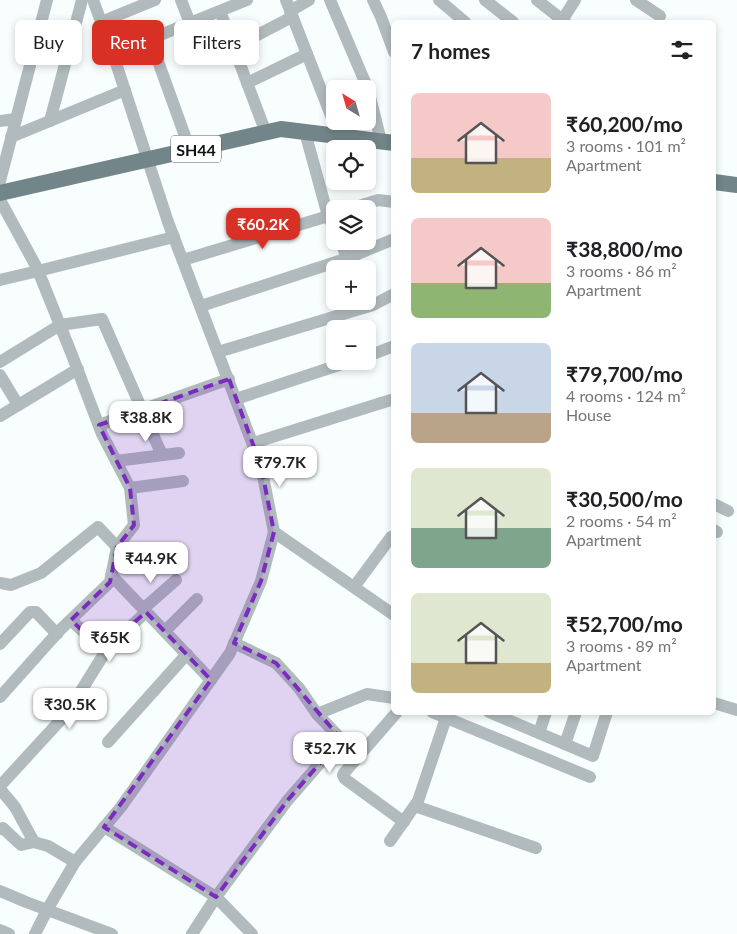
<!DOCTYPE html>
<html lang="en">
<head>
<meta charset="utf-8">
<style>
	body { margin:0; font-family:Lato,sans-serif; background:#f6f6f6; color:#202124; height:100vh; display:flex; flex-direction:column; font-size:19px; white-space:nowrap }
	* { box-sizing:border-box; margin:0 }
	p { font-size:16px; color:#757577 }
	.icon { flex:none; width:28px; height:28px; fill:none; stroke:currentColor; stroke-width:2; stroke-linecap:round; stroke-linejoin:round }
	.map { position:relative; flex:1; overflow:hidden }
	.details { position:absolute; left:391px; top:20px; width:325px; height:695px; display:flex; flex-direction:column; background:#fff; border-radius:8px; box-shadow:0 2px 8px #0003 }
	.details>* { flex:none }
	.hud { position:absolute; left:15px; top:20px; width:301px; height:45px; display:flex; gap:10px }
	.needle { width:32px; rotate:323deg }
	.tools { position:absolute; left:326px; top:80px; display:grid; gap:10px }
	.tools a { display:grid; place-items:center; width:50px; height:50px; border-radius:8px; background:#fff; box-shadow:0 2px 8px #0003; font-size:25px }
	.price { position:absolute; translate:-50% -42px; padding:0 11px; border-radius:10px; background:#fff; color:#222; font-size:16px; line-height:32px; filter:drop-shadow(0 1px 2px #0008) }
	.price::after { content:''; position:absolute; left:50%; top:30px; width:15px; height:11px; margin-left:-8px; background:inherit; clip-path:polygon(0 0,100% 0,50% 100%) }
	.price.current { background:#d93025; color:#fff }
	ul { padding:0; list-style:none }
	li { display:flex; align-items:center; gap:15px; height:125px; padding:0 20px }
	li span { display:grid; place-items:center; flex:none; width:140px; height:100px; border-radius:8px; color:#555 }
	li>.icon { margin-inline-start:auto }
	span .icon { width:60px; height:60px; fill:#fffc; stroke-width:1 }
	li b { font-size:21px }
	h2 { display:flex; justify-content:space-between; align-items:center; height:60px; padding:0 20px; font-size:21px }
	.pill { padding:0 18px; border-radius:8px; background:#fff; box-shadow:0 2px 8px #0003; font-size:18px; line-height:45px }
	.pill.current { background:#d93025; color:#fff }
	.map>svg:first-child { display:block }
</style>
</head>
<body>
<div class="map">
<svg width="737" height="934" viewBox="0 0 737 934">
	<rect width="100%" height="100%" fill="#f8fdfe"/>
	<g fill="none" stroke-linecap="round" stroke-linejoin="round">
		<g stroke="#b1bbbd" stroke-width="12">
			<polyline points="181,0 190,23"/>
			<polyline points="286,0 339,136"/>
			<polyline points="330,0 368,89 381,141"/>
			<polyline points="373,0 381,17 394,52"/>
			<polyline points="439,0 465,22"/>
			<polyline points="485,0 513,22"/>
			<polyline points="537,0 565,22"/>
			<polyline points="636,0 660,16"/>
			<polyline points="220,11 266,133"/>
			<polyline points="290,11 309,0"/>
			<polyline points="101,22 155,0"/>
			<polyline points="561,22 575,0"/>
			<polyline points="150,39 190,150"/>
			<polyline points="234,47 292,17"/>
			<polyline points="113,54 247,0"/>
			<polyline points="247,83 307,54"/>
			<polyline points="0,121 16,119"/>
			<polyline points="50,121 82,0"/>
			<polyline points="305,132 328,216 335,230"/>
			<polyline points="11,137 125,90"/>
			<polyline points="0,181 47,0"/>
			<polyline points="0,200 37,268 72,355 102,434 130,488 134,525 117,547 110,582 59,631 0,697"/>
			<polyline points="350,209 378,200 394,202"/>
			<polyline points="340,241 352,269"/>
			<polyline points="183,260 335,214"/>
			<polyline points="0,280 38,271 174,237"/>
			<polyline points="201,306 348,258 394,239"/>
			<polyline points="218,352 373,305 394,294"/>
			<polyline points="368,356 394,346"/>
			<polyline points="0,362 60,325 102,319 162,455"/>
			<polyline points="0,375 18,405"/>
			<polyline points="236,399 351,361"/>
			<polyline points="0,416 78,369"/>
			<polyline points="99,425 229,379"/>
			<polyline points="253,443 394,399"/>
			<polyline points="116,461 179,453"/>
			<polyline points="130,488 183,481"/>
			<polyline points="714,504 728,511"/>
			<polyline points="714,530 717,532"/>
			<polyline points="274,532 394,615"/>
			<polyline points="111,575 211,680"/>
			<polyline points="0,583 11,585 41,573 98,527 117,547"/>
			<polyline points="354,587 391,537 394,536"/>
			<polyline points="143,609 176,580"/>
			<polyline points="71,620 103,650 107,649 146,612"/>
			<polyline points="165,631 197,599"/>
			<polyline points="234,643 276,663 299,688 317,714 341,739 287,801 216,897 252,934"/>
			<polyline points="0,644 30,612 36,612 57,634"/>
			<polyline points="714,703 737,710"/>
			<polyline points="397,712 344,773 343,775 345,779 404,822"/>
			<polyline points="432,712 590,777"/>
			<polyline points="489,712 593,756 607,712"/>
			<polyline points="317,714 367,694 394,698"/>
			<polyline points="539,733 546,712"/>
			<polyline points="341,739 358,757"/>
			<polyline points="108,742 187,654"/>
			<polyline points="565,744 576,712"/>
			<polyline points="0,786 68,712 107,649"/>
			<polyline points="0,789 15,807 34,842"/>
			<polyline points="415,806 536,848"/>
			<polyline points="104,827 216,897 192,934"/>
			<polyline points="0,829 3,828 21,845 34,842 48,846 75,862"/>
			<polyline points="390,841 418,801 448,712"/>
			<polyline points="0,891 26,902 112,934"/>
			<polyline points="0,930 9,934"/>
			<polyline points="35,934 47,910 75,862 121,807 230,653 261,581 274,532 261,466 168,222 113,54 93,0"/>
		</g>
		<g stroke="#728589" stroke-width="16">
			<polyline points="714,182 737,185"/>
			<polyline points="0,193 281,129 394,143"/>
		</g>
	</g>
	<path fill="#7b2cbf" fill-opacity="0.2" stroke="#7b2cbf" stroke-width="4" stroke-dasharray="10 6" stroke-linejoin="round" d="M229 379 261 466 274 532 261 581 234 643 276 663 341 739 287 801 216 897 104 827 211 680 146 612 103 650 71 620 110 582 117 547 134 525 130 488 99 425Z"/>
	<g text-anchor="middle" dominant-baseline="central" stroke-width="4.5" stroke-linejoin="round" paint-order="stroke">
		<rect fill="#fff" stroke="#545a5b" stroke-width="1" x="171" y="135.5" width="50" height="27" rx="4"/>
		<g font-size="16" font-weight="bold" fill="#0b1315">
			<text x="196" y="149">SH44</text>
		</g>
	</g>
</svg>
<div class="tools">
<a><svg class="needle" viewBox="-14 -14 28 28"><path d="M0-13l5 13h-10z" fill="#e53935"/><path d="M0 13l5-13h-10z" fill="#757577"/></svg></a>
<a><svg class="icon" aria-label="locate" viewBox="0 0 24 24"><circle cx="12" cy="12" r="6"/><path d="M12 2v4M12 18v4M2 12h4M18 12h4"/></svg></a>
<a><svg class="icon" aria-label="layers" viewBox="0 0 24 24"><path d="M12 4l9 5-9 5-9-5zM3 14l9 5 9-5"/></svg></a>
<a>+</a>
<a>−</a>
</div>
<b class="price current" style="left:263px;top:250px">₹60.2K</b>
<b class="price" style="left:146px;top:443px">₹38.8K</b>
<b class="price" style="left:280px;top:488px">₹79.7K</b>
<b class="price" style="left:151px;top:584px">₹44.9K</b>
<b class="price" style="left:110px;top:663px">₹65K</b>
<b class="price" style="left:70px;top:730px">₹30.5K</b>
<b class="price" style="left:330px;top:774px">₹52.7K</b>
<div class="hud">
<a class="pill">Buy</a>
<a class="pill current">Rent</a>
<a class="pill">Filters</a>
</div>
<section class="details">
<h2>7 homes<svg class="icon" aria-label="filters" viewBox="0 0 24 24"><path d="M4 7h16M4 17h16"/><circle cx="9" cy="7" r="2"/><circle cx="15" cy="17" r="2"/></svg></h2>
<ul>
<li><span style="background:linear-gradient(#f6c9c9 65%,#c2b280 0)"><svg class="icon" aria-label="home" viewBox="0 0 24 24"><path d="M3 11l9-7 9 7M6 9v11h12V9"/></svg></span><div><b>₹60,200/mo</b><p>3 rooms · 101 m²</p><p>Apartment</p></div></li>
<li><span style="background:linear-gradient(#f6c9c9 65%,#8fb573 0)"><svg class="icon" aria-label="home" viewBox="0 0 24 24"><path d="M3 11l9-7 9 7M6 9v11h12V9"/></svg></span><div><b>₹38,800/mo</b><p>3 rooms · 86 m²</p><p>Apartment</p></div></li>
<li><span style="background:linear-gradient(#c9d6e8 70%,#b9a48a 0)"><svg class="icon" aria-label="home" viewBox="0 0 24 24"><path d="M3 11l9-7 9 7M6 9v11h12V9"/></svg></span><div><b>₹79,700/mo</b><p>4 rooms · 124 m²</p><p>House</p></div></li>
<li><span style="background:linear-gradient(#dfe7d0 60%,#7fa58c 0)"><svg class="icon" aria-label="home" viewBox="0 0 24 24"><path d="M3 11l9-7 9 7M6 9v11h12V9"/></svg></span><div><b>₹30,500/mo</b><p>2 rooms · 54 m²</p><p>Apartment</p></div></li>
<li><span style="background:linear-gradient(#dfe7d0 70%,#c2b280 0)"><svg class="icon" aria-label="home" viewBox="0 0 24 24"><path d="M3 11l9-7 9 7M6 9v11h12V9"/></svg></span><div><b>₹52,700/mo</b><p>3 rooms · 89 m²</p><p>Apartment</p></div></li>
</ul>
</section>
</div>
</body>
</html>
